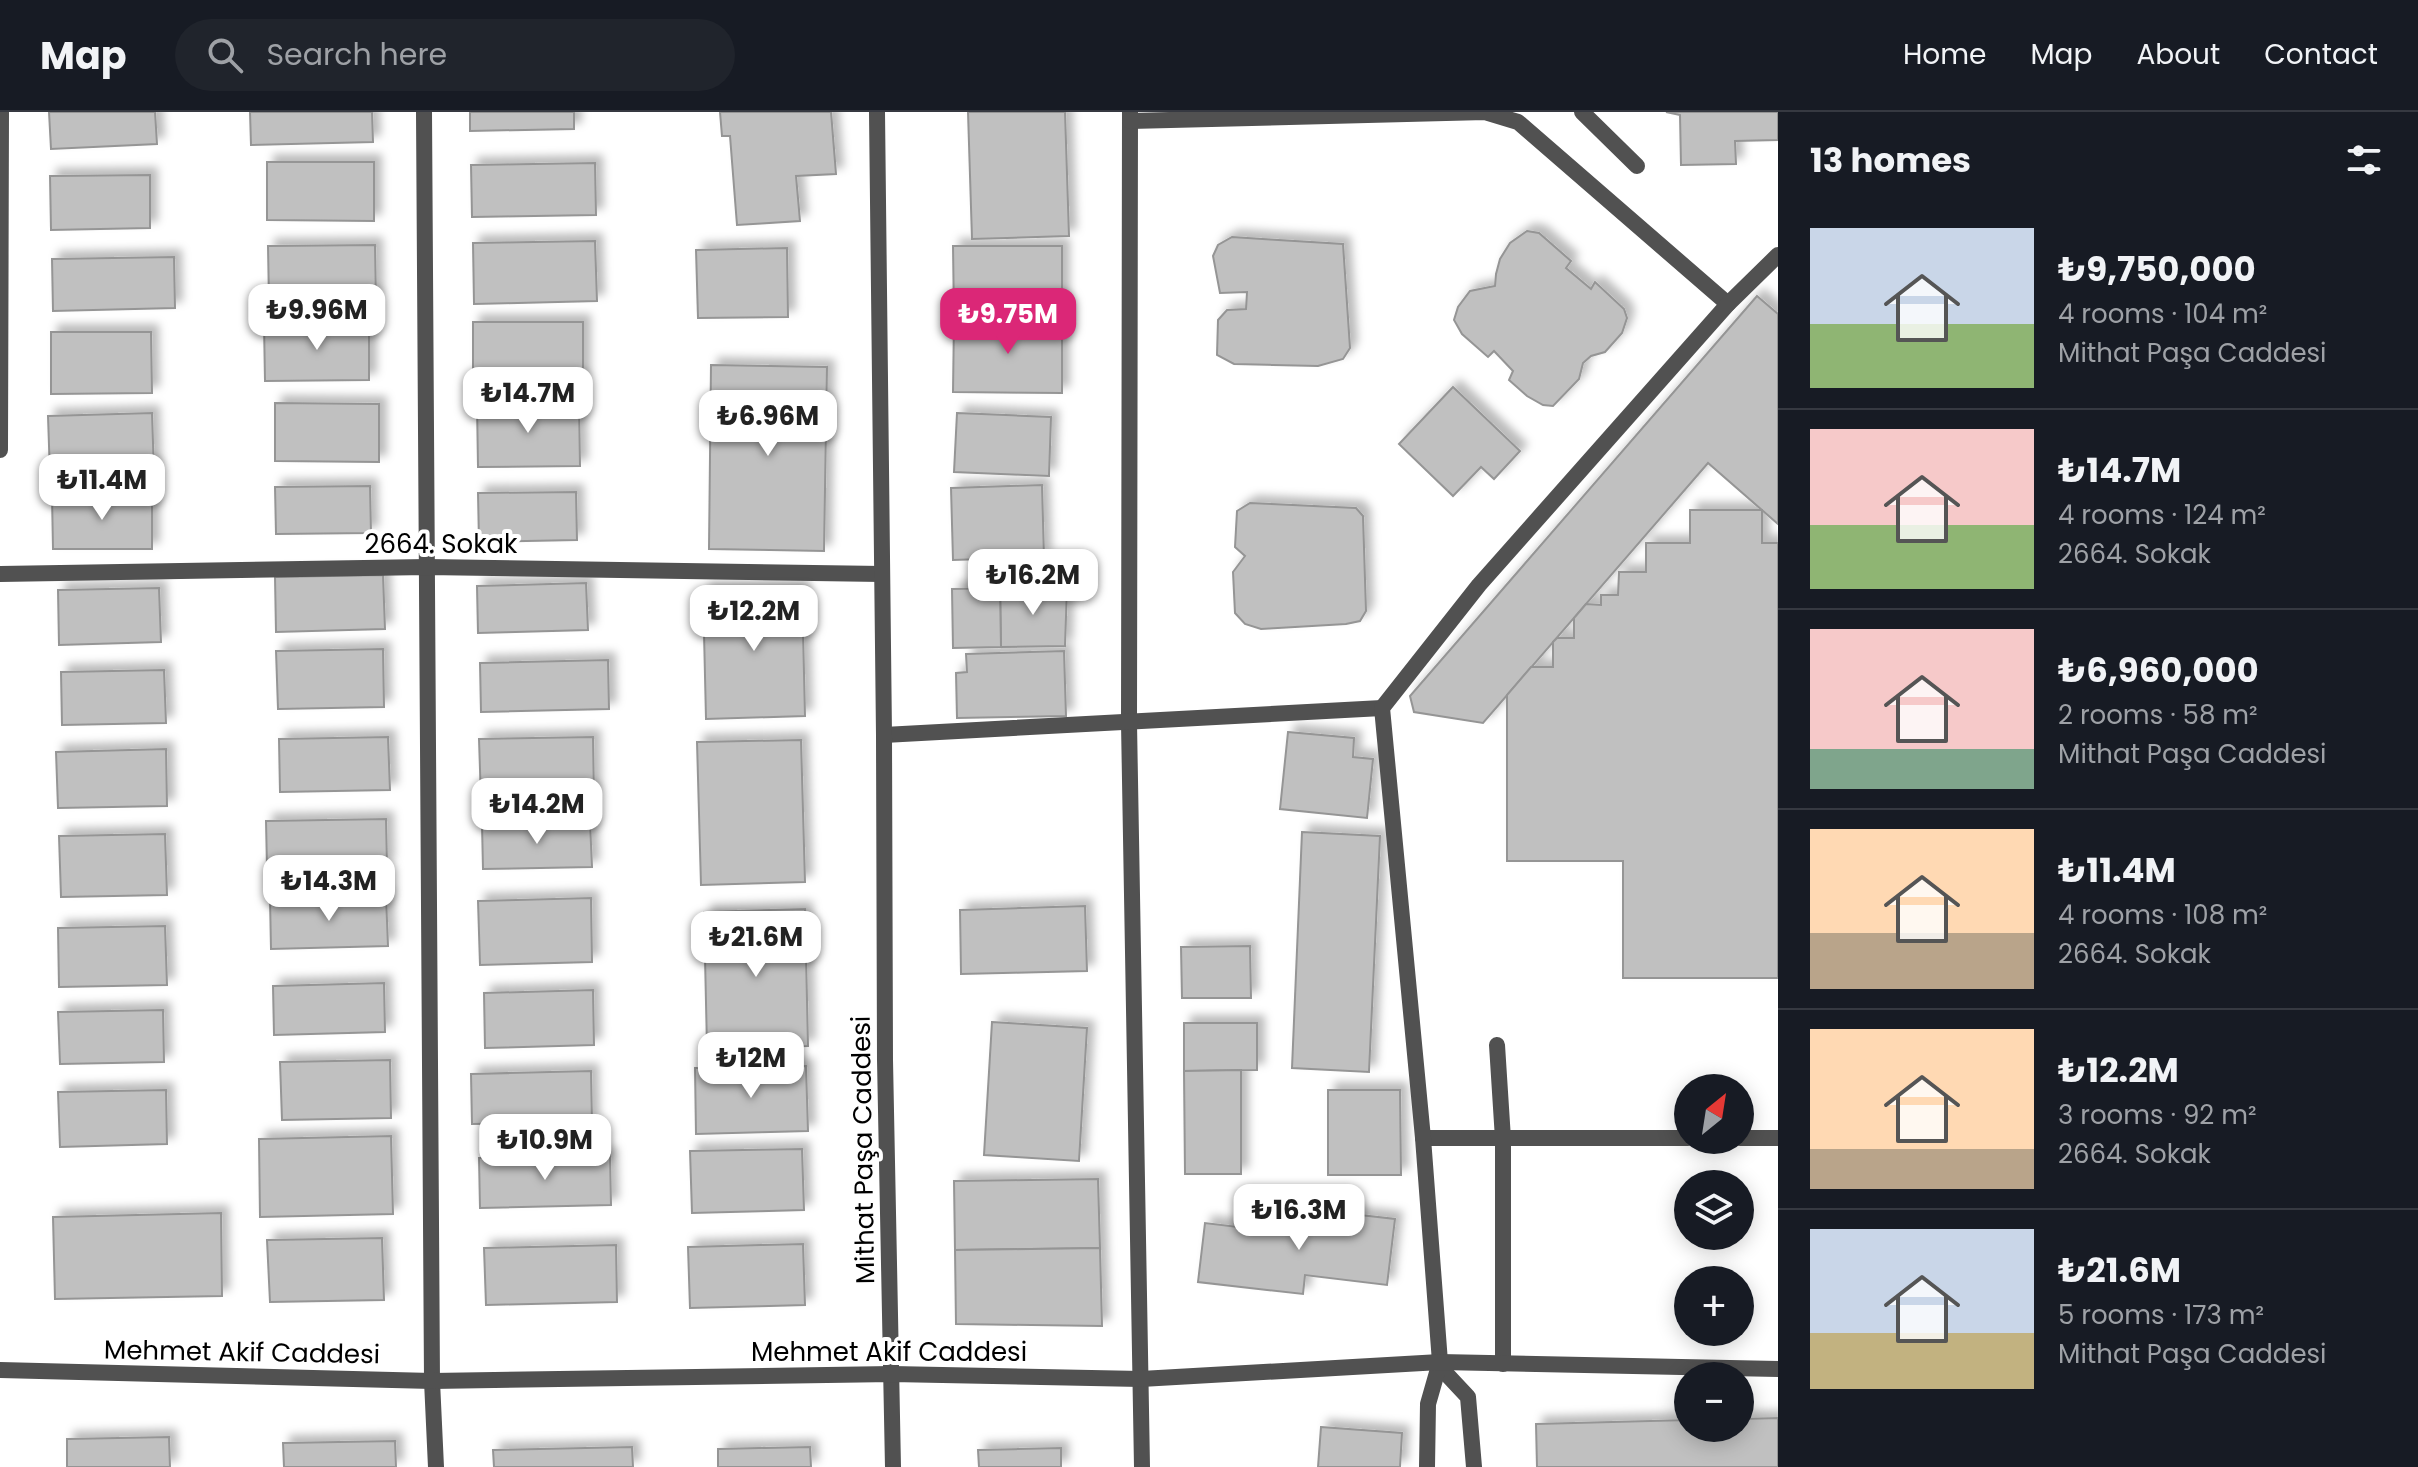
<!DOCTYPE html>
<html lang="en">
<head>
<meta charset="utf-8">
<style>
	body { margin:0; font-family:Poppins,sans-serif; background:#20242c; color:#f1f3f6; height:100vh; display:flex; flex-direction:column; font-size:30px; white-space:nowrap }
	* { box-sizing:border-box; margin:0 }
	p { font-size:26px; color:#9ea1a6 }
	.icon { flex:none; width:44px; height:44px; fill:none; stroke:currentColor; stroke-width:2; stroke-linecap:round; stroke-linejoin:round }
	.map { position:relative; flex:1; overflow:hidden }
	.details { display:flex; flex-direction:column; background:#171b24; width:640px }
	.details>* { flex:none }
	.needle { width:52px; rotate:30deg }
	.controls { position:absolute; left:1674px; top:962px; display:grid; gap:16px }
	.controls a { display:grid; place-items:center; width:80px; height:80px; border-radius:50%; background:#171b24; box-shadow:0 4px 20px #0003; font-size:40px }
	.price { position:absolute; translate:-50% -68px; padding:0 18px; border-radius:16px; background:#fff; color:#222; font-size:26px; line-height:52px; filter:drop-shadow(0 2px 4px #0008) }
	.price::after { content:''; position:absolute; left:50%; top:48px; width:24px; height:18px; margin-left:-12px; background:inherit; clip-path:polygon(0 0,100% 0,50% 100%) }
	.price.on { background:#db2777; color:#fff }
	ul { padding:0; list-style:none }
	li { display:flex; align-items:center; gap:24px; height:200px; padding:0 32px }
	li+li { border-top:2px solid #363941 }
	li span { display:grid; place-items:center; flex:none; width:224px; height:160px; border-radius:0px; color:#555 }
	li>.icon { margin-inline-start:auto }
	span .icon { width:96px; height:96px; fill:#fffc; stroke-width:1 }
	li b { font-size:34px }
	h2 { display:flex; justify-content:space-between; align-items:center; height:96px; padding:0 32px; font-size:34px }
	header { display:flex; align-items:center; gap:48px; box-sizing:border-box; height:112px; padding:0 40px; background:#171b24; border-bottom:2px solid #363941 }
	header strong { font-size:38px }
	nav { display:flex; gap:44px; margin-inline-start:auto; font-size:28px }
	.search { width:560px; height:72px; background:#20242c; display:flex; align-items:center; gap:20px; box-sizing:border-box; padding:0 28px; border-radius:44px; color:#9ea1a6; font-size:30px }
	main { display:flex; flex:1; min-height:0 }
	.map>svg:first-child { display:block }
</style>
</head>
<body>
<header>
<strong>Map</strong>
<div class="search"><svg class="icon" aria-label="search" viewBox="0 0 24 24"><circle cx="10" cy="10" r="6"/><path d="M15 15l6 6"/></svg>Search here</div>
<nav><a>Home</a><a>Map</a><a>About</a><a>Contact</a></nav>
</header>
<main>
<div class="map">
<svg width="1778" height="1355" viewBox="0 0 1778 1355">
	<defs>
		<filter id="shadow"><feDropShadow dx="7" dy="-7" stdDeviation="4" flood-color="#0004"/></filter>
	</defs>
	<rect width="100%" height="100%" fill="#fff"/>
	<g fill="#c0c0c0" stroke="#959595" stroke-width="2" filter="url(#shadow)">
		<polygon points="49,0 155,0 157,32 51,37"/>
		<polygon points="250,0 372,0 373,30 251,33"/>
		<polygon points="470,0 574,0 574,17 470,19"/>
		<polygon points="720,0 831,0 836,62 796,64 800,109 737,113 730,24 722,24"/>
		<polygon points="968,0 1065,0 1069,124 972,127"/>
		<polygon points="1666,0 1778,0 1778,28 1735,29 1736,52 1681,53 1680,3"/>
		<polygon points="267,50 374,50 374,109 267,108"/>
		<polygon points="595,51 596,103 472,105 471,53"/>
		<polygon points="150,63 150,116 51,118 50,64"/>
		<polygon points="1527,119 1539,121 1571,149 1566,156 1591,177 1595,170 1624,197 1627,206 1622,221 1605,240 1591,244 1583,251 1579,267 1553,294 1543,293 1527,284 1509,268 1513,259 1494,239 1488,245 1462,222 1454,208 1458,195 1470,179 1495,174 1496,162 1500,147 1510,131"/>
		<polygon points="1232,125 1343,132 1350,236 1343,247 1318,254 1234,252 1217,243 1218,208 1227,198 1246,197 1247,180 1220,181 1213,144 1218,133"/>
		<polygon points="595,129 597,189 474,192 473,131"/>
		<polygon points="375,133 376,188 269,190 268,134"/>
		<polygon points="953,134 1062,134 1062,207 954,207"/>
		<polygon points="787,136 788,205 698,206 696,138"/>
		<polygon points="174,145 175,196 53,199 52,147"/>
		<polygon points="1757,184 1778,202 1778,412 1708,351 1483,611 1414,600 1410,584"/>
		<polygon points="954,207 1062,207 1062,281 953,280"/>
		<rect x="473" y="210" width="110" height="61"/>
		<polygon points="264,212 369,212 369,268 265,269"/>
		<polygon points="51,220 151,220 152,281 51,282"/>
		<polygon points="711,253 827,255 824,439 709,437"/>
		<polygon points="1453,275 1520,339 1494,367 1481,355 1453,384 1399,332"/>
		<polygon points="275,291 379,292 379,350 275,349"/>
		<polygon points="579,291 580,354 478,355 477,292"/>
		<polygon points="152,301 154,361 50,363 48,304"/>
		<polygon points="957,301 1051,305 1049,364 954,360"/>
		<polygon points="1042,373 1044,445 953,448 951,376"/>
		<polygon points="370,374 371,421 276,422 275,375"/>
		<polygon points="576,380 577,428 479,430 478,381"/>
		<polygon points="52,384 152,384 152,437 53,437"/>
		<polygon points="1250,391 1356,396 1363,404 1366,499 1360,509 1346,512 1261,517 1245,512 1235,501 1233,460 1245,444 1235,435 1237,399"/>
		<polygon points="1690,398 1762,398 1762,431 1778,431 1778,866 1623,866 1623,749 1507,749 1507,583 1531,555 1553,555 1553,530 1557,526 1574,526 1574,506 1586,492 1601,493 1601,483 1618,483 1619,460 1646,460 1646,431 1690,431"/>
		<polygon points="383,463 385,517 276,520 275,465"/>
		<polygon points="586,471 588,518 478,521 477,474"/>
		<polygon points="1067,475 1065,534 1001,535 1000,476"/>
		<polygon points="159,476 161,530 59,533 58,478"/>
		<polygon points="802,476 805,604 706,607 703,478"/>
		<polygon points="1000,476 1001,535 953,536 952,477"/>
		<polygon points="383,537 384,595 278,597 276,539"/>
		<polygon points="1064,539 1066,604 957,606 956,561 967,560 966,542"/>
		<polygon points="608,548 609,597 481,600 480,551"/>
		<polygon points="164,558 166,611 62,613 61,560"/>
		<polygon points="1288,620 1354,626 1353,645 1373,647 1367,706 1280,697"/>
		<polygon points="388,625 390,678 280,680 279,627"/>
		<polygon points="593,625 594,685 481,688 479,627"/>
		<polygon points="801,628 805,770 701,773 697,630"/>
		<polygon points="166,637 167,694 58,696 56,640"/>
		<polygon points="386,707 387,753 267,756 266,709"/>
		<polygon points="590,710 592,755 483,757 482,712"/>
		<polygon points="1302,720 1380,724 1369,960 1292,956"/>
		<polygon points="165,722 167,783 61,785 59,724"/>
		<polygon points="386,784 388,834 271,837 270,787"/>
		<polygon points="591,786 592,850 480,853 478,789"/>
		<polygon points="1085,794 1087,859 961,862 960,798"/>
		<polygon points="805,797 808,934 707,936 704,800"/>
		<polygon points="165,814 167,873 59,875 58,816"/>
		<polygon points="1250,834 1251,886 1182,886 1181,835"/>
		<polygon points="384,871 385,920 274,923 273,874"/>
		<polygon points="593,878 594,933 485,936 484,881"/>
		<polygon points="163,898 164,950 60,952 58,900"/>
		<polygon points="992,910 1087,916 1079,1049 984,1043"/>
		<polygon points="1184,911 1257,911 1257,958 1184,959"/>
		<polygon points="390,948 391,1006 282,1008 280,950"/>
		<polygon points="806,954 808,1019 696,1022 695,956"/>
		<polygon points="1241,958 1241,1062 1185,1062 1184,959"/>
		<polygon points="591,959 592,1010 472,1012 471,962"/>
		<polygon points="166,978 167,1032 60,1035 58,980"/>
		<polygon points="1328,978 1400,978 1401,1063 1328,1063"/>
		<polygon points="391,1024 393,1102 260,1105 259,1027"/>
		<polygon points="802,1037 804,1098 692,1101 690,1039"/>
		<polygon points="610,1043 611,1093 480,1096 479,1046"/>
		<polygon points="1098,1067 1100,1136 955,1138 954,1069"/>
		<polygon points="1299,1096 1395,1107 1387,1173 1305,1163 1303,1182 1198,1170 1205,1111 1297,1122"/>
		<polygon points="221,1101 222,1184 55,1187 53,1105"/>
		<polygon points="382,1126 384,1188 270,1190 267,1128"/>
		<polygon points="803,1132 805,1193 690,1196 688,1135"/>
		<polygon points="616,1133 617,1190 486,1193 484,1136"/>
		<polygon points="1100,1136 1102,1214 956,1212 955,1138"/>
		<polygon points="1778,1306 1778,1355 1537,1355 1536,1312 1688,1308 1688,1316 1740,1316 1740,1307"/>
		<polygon points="1321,1315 1402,1321 1400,1355 1318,1355"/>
		<polygon points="169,1325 170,1355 67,1355 67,1327"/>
		<polygon points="395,1329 396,1355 284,1355 283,1331"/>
		<polygon points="632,1335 633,1355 494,1355 493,1338"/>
		<polygon points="810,1335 811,1355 718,1355 718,1337"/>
		<polygon points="1061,1336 1061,1355 979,1355 978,1338"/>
	</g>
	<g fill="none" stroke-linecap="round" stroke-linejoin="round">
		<polyline stroke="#515151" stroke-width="16" points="1582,0 1637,54"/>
		<g stroke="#515151" stroke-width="16">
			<polyline points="424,0 432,1269 436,1355"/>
			<polyline points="1130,0 1129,611 1142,1355"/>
			<polyline points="1130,9 1485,0 1518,10 1728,192"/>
			<polyline points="0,338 1,0"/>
			<polyline points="0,462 427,455 882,462"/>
			<polyline points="884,623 1382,596"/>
			<polyline points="1497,933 1503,1027 1503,1252"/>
			<polyline points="1423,1026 1688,1026"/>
			<polyline points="1740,1026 1778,1026"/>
			<polyline points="1439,1254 1468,1285 1474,1355"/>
			<polyline points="1427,1355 1428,1292 1440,1250 1423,1026 1382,596 1479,473 1728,192 1778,143"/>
		</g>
		<g stroke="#515151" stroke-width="16">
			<polyline points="877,0 884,623 885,948 893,1355"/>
			<polyline points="0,1258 432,1269 892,1262 1141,1267 1440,1250 1778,1257"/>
		</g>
	</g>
	<g text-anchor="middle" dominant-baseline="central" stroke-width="8" stroke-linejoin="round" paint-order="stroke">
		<g font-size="26" fill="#000" stroke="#fff">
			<text x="441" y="432">2664. Sokak</text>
			<text transform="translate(863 1038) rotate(-91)">Mithat Paşa Caddesi</text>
			<text transform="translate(242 1240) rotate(1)">Mehmet Akif Caddesi</text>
			<text x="889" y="1240">Mehmet Akif Caddesi</text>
		</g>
	</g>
</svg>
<div class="controls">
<a><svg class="needle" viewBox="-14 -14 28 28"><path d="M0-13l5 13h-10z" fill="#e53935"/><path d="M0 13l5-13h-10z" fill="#9ea1a6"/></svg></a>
<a><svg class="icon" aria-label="layers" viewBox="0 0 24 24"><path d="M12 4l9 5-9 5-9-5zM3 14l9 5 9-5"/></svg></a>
<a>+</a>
<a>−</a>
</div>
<b class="price" style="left:317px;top:240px">₺9.96M</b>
<b class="price on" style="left:1008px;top:244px">₺9.75M</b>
<b class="price" style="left:528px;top:323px">₺14.7M</b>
<b class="price" style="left:768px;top:346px">₺6.96M</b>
<b class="price" style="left:102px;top:410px">₺11.4M</b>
<b class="price" style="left:1033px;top:505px">₺16.2M</b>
<b class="price" style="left:754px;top:541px">₺12.2M</b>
<b class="price" style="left:537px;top:734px">₺14.2M</b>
<b class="price" style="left:329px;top:811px">₺14.3M</b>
<b class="price" style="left:756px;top:867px">₺21.6M</b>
<b class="price" style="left:751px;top:988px">₺12M</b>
<b class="price" style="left:545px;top:1070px">₺10.9M</b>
<b class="price" style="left:1299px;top:1140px">₺16.3M</b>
</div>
<section class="details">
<h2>13 homes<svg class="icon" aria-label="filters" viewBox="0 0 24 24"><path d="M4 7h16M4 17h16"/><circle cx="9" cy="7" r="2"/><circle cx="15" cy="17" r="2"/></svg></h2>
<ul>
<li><span style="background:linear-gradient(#c9d6e8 60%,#8fb573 0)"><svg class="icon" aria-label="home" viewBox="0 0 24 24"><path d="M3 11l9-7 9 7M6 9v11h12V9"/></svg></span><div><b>₺9,750,000</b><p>4 rooms · 104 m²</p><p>Mithat Paşa Caddesi</p></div></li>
<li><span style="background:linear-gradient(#f6c9c9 60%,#8fb573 0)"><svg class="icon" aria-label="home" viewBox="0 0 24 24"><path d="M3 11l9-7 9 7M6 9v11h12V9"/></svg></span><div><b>₺14.7M</b><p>4 rooms · 124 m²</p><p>2664. Sokak</p></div></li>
<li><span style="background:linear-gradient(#f6c9c9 75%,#7fa58c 0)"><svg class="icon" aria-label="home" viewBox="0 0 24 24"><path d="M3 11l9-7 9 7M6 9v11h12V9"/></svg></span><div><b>₺6,960,000</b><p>2 rooms · 58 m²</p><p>Mithat Paşa Caddesi</p></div></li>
<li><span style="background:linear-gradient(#ffd9b3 65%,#b9a48a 0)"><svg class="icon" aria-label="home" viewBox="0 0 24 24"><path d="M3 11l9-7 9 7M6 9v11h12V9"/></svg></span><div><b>₺11.4M</b><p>4 rooms · 108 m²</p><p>2664. Sokak</p></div></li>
<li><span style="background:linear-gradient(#ffd9b3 75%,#b9a48a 0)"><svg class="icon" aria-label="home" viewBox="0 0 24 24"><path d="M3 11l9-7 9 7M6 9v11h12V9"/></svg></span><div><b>₺12.2M</b><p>3 rooms · 92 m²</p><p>2664. Sokak</p></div></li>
<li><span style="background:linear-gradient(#c9d6e8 65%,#c2b280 0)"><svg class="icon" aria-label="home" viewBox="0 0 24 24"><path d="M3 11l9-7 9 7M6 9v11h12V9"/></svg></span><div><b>₺21.6M</b><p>5 rooms · 173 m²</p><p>Mithat Paşa Caddesi</p></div></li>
</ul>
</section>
</main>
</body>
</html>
